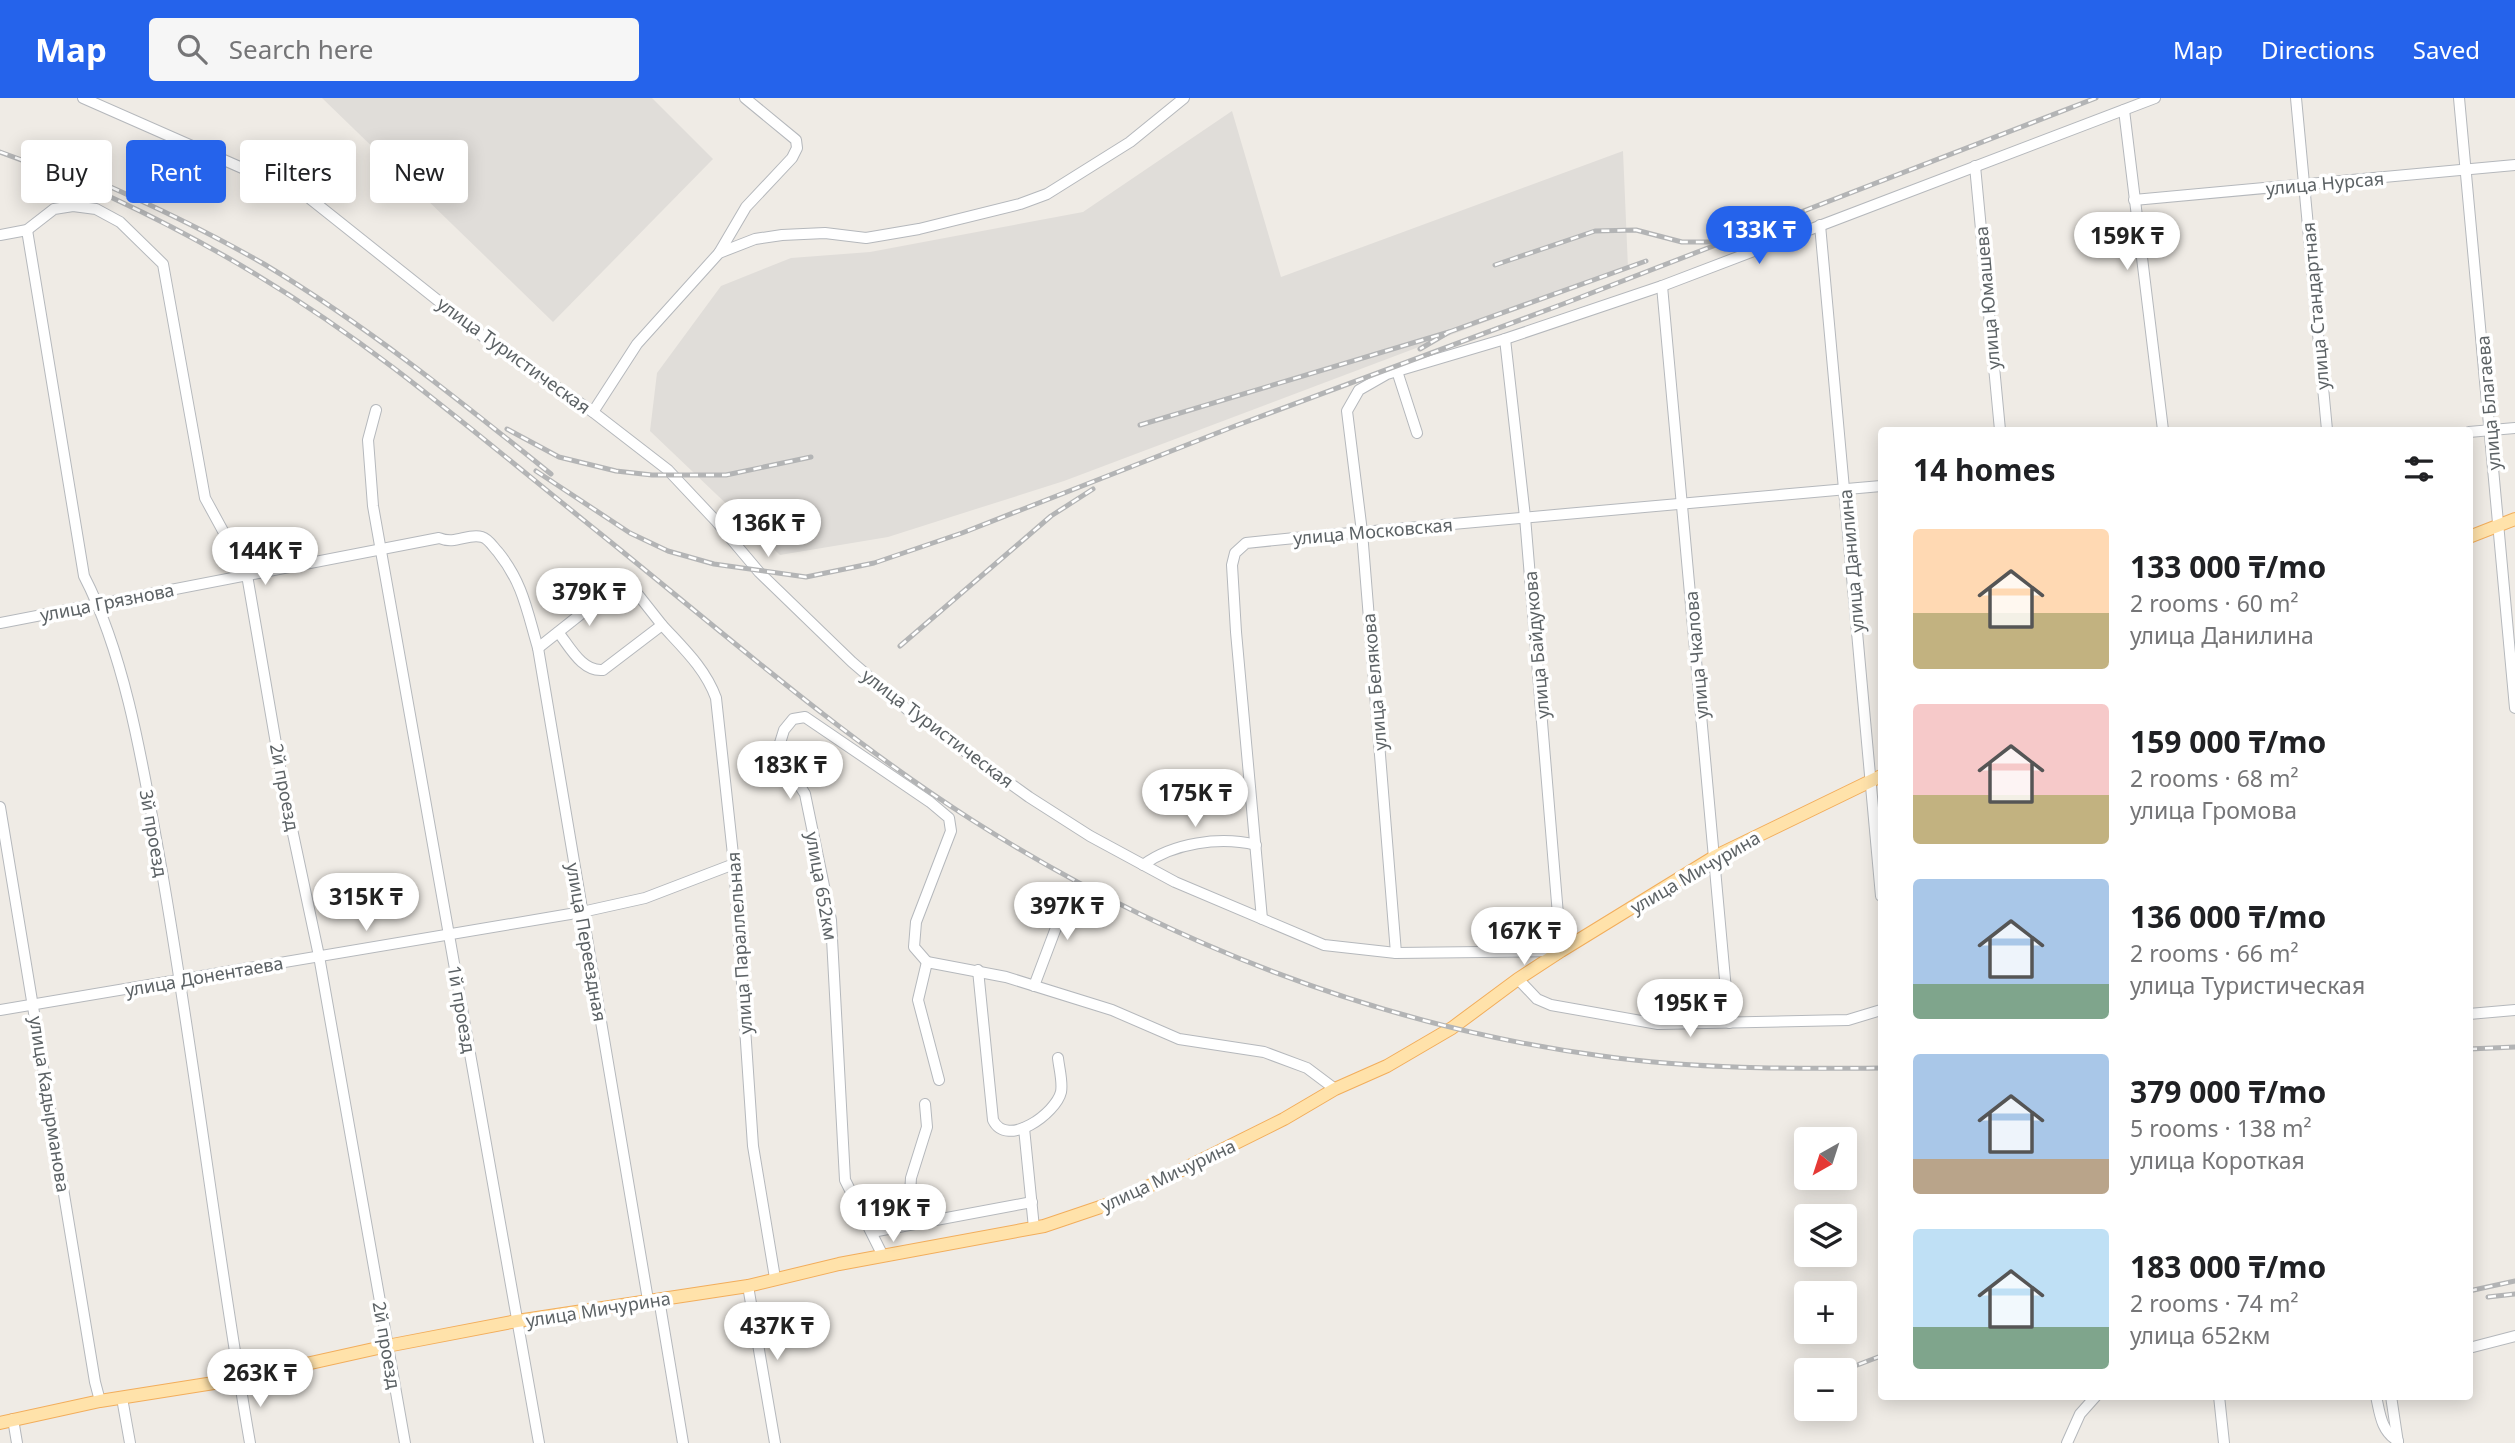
<!DOCTYPE html>
<html lang="en">
<head>
<meta charset="utf-8">
<style>
	body { margin:0; font-family:"Noto Sans",sans-serif; background:#f6f6f6; color:#202124; height:100vh; display:flex; flex-direction:column; font-size:26px; white-space:nowrap }
	* { box-sizing:border-box; margin:0 }
	p { font-size:23px; color:#757577 }
	.icon { flex:none; width:38px; height:38px; fill:none; stroke:currentColor; stroke-width:2; stroke-linecap:round; stroke-linejoin:round }
	.map { position:relative; flex:1; overflow:hidden }
	.details { position:absolute; left:1878px; top:329px; width:595px; height:973px; display:flex; flex-direction:column; background:#fff; border-radius:7px; box-shadow:0 4px 18px #0003 }
	.details>* { flex:none }
	.top-card { position:absolute; left:21px; top:42px; width:665px; height:63px; display:flex; gap:14px }
	.needle { width:46px; rotate:219deg }
	.controls { position:absolute; left:1794px; top:1029px; display:grid; gap:14px }
	.controls a { display:grid; place-items:center; width:63px; height:63px; border-radius:7px; background:#fff; box-shadow:0 4px 18px #0003; font-size:35px }
	.price { position:absolute; translate:-50% -60px; padding:0 16px; border-radius:24px; background:#fff; color:#222; font-size:23px; line-height:46px; filter:drop-shadow(0 2px 4px #0008) }
	.price::after { content:''; position:absolute; left:50%; top:42px; width:21px; height:16px; margin-left:-10px; background:inherit; clip-path:polygon(0 0,100% 0,50% 100%) }
	.price.current { background:#2563eb; color:#fff }
	ul { padding:0; list-style:none }
	li { display:flex; align-items:center; gap:21px; height:175px; padding:0 35px }
	li span { display:grid; place-items:center; flex:none; width:196px; height:140px; border-radius:7px; color:#555 }
	li>.icon { margin-inline-start:auto }
	span .icon { width:84px; height:84px; fill:#fffc; stroke-width:1 }
	li b { font-size:30px }
	h2 { display:flex; justify-content:space-between; align-items:center; height:84px; padding:0 35px; font-size:30px }
	.chip { padding:0 24px; border-radius:7px; background:#fff; box-shadow:0 4px 18px #0003; font-size:24px; line-height:63px }
	.chip.current { background:#2563eb; color:#fff }
	header { display:flex; align-items:center; gap:42px; box-sizing:border-box; height:98px; padding:0 35px; background:#2563eb; color:#fff }
	header strong { font-size:33px }
	nav { display:flex; gap:38px; margin-inline-start:auto; font-size:24px }
	.search { width:490px; height:63px; background:#f6f6f6; display:flex; align-items:center; gap:18px; box-sizing:border-box; padding:0 24px; border-radius:7px; color:#757577; font-size:26px }
	.map>svg:first-child { display:block }
</style>
</head>
<body>
<header>
<strong>Map</strong>
<div class="search"><svg class="icon" aria-label="search" viewBox="0 0 24 24"><circle cx="10" cy="10" r="6"/><path d="M15 15l6 6"/></svg>Search here</div>
<nav><a>Map</a><a>Directions</a><a>Saved</a></nav>
</header>
<div class="map">
<svg width="2515" height="1345" viewBox="0 0 2515 1345">
	<rect width="100%" height="100%" fill="#efebe5"/>
	<g fill="#e0ddd9">
		<polygon points="322,0 652,0 713,61 553,224"/>
		<polygon points="1232,13 1281,179 1623,53 1628,170 1064,383 888,439 780,457 650,333 657,275 721,188 791,160 870,154 1083,114"/>
	</g>
	<g fill="none" stroke-linecap="round" stroke-linejoin="round">
		<g stroke="#b5b8bc" stroke-width="12">
			<g id="minor">
				<polyline points="83,0 308,99 490,244 593,314 668,372 716,423 759,474 852,564 909,613 1029,699 1090,738 1175,784 1324,847 1396,855 1561,853 1525,419 1505,241"/>
				<polyline points="2296,0 2327,332"/>
				<polyline points="2459,0 2515,610"/>
				<polyline points="2124,12 2163,332"/>
				<polyline points="1975,68 2000,332"/>
				<polyline points="2134,102 2515,67"/>
				<polyline points="1820,127 1881,798"/>
				<path d="M27 132 84 478C128 563 145 681 162 774 195 964 217 1155 250 1345"/>
				<polyline points="0,137 27,132 54,111 73,108 96,111 120,124 163,166 205,400 247,477 285,698 319,858 405,1345"/>
				<polyline points="719,155 746,109 792,60 797,50 796,42 745,0"/>
				<polyline points="1662,188 1729,925"/>
				<polyline points="1397,273 1417,335"/>
				<polyline points="376,312 368,342 373,408 539,1345"/>
				<polyline points="593,314 637,246 719,155 755,141 782,137 825,135 866,140 919,131 1020,106 1047,96 1130,44 1184,0"/>
				<polyline points="2469,334 2515,330"/>
				<path d="M0 525 439 440C456 447 467 435 482 439 489 441 493 449 498 454 523 485 527 513 538 550L648 1202"/>
				<path d="M662 527C683 550 705 570 716 600L734 766 753 1048 775 1180"/>
				<path d="M538 550 620 485H626L632 489 662 527 603 572C582 574 570 549 558 534"/>
				<polyline points="0,709 95,1284 100,1303"/>
				<path d="M1143 767C1173 745 1220 738 1256 747"/>
				<polyline points="1262,821 1236,534 1232,467 1235,455 1246,445 1295,440 1881,388"/>
				<polyline points="1396,855 1362,434 1347,313 1359,292 1387,276 1505,241 1662,188 2155,0"/>
				<path d="M978 872 993 1022C1007 1051 1056 1015 1061 994 1063 984 1059 970 1058 960"/>
				<polyline points="1518,881 1537,901 1551,907 1658,926 1848,922 1881,912"/>
				<polyline points="1034,888 1071,790"/>
				<polyline points="0,912 582,814 645,800 734,766"/>
				<polyline points="2469,916 2515,912"/>
				<polyline points="939,982 918,902 927,864 1006,879 1112,912 1179,941 1264,954 1307,970 1335,991"/>
				<polyline points="1024,1030 1034,1130"/>
				<polyline points="908,1127 911,1080 927,1029 925,1006"/>
				<polyline points="872,1134 1032,1104"/>
				<polyline points="883,1158 845,1082 831,822 805,696 784,663 780,645 784,632 793,621 805,619 930,704 949,720 951,733 916,824 914,849 927,864"/>
				<polyline points="748,1188 775,1345"/>
				<polyline points="659,1201 683,1345"/>
				<polyline points="2469,1250 2515,1238"/>
				<polyline points="2219,1298 2224,1345"/>
				<path d="M2376 1298C2380 1316 2381 1333 2398 1343"/>
				<polyline points="2391,1298 2398,1345"/>
				<polyline points="122,1300 130,1345"/>
				<polyline points="13,1321 17,1345"/>
				<polyline points="2067,1345 2080,1316 2096,1298"/>
			</g>
		</g>
		<g stroke="#f2ad5b" stroke-width="14">
			<g id="major">
				<polyline points="2469,439 2515,421"/>
				<polyline points="0,1325 100,1303 239,1281 387,1248 517,1223 748,1188 839,1166 1044,1128 1121,1102 1284,1021 1335,991 1387,968 1452,930 1518,881 1561,853 1714,759 1881,678"/>
			</g>
		</g>
		<use href="#minor" stroke="#fff" stroke-width="10"/>
		<use href="#major" stroke="#ffe2aa" stroke-width="12"/>
		<g stroke="#b3b4b5" stroke-width="5">
			<g id="rail">
				<path d="M0 54C141 104 276 181 395 271 463 323 530 379 597 433 719 531 839 637 972 722 1162 843 1378 928 1602 958 1695 971 1788 971 1881 970"/>
				<path d="M97 83C154 108 210 135 264 166 366 227 459 302 551 376"/>
				<polyline points="1495,167 1595,133 1636,132 1682,144 1712,144"/>
				<polyline points="1449,234 1646,163"/>
				<polyline points="1140,327 1449,234 1420,251"/>
				<polyline points="507,331 559,359 616,373 652,377 726,377 811,359"/>
				<polyline points="536,373 630,435 668,453 714,466 806,479 874,465 962,435 1235,328 1563,206 2096,0"/>
				<polyline points="900,548 1051,418 1093,391"/>
				<polyline points="2469,951 2515,949"/>
				<polyline points="2469,1193 2515,1183"/>
				<polyline points="2488,1199 2515,1196"/>
				<polyline points="1844,1272 1881,1258"/>
			</g>
		</g>
		<use href="#rail" stroke="#fff" stroke-width="2.5" stroke-dasharray="8" stroke-linecap="butt"/>
	</g>
	<g text-anchor="middle" dominant-baseline="central" stroke-width="7" stroke-linejoin="round" paint-order="stroke">
		<g font-size="18" fill="#5c6265" stroke="#fff">
			<text transform="translate(2325 85) rotate(-5)">улица Нурсая</text>
			<text transform="translate(1987 200) rotate(-95)">улица Юмашева</text>
			<text transform="translate(2315 208) rotate(-95)">улица Стандартная</text>
			<text transform="translate(514 257) rotate(36)">улица Туристическая</text>
			<text transform="translate(2488 305) rotate(-95)">улица Благаева</text>
			<text transform="translate(1373 433) rotate(-5)">улица Московская</text>
			<text transform="translate(1851 463) rotate(-95)">улица Данилина</text>
			<text transform="translate(107 504) rotate(-11)">улица Грязнова</text>
			<text transform="translate(1536 547) rotate(-95)">улица Байдукова</text>
			<text transform="translate(1696 557) rotate(-95)">улица Чкалова</text>
			<text transform="translate(1374 584) rotate(-95)">улица Белякова</text>
			<text transform="translate(938 630) rotate(37)">улица Туристическая</text>
			<text transform="translate(285 689) rotate(79)">2й проезд</text>
			<text transform="translate(154 735) rotate(80)">3й проезд</text>
			<text transform="translate(1695 774) rotate(-30)">улица Мичурина</text>
			<text transform="translate(822 788) rotate(80)">улица 652км</text>
			<text transform="translate(587 844) rotate(80)">улица Переездная</text>
			<text transform="translate(739 845) rotate(-94)">улица Параллельная</text>
			<text transform="translate(204 878) rotate(-10)">улица Донентаева</text>
			<text transform="translate(462 911) rotate(80)">1й проезд</text>
			<text transform="translate(50 1006) rotate(81)">улица Кадырманова</text>
			<text transform="translate(1168 1077) rotate(-25)">улица Мичурина</text>
			<text transform="translate(598 1211) rotate(-9)">улица Мичурина</text>
			<text transform="translate(387 1247) rotate(80)">2й проезд</text>
		</g>
	</g>
</svg>
<div class="controls">
<a><svg class="needle" viewBox="-14 -14 28 28"><path d="M0-13l5 13h-10z" fill="#e53935"/><path d="M0 13l5-13h-10z" fill="#757577"/></svg></a>
<a><svg class="icon" aria-label="layers" viewBox="0 0 24 24"><path d="M12 4l9 5-9 5-9-5zM3 14l9 5 9-5"/></svg></a>
<a>+</a>
<a>−</a>
</div>
<b class="price current" style="left:1759px;top:168px">133K ₸</b>
<b class="price" style="left:2127px;top:174px">159K ₸</b>
<b class="price" style="left:768px;top:461px">136K ₸</b>
<b class="price" style="left:265px;top:489px">144K ₸</b>
<b class="price" style="left:589px;top:530px">379K ₸</b>
<b class="price" style="left:790px;top:703px">183K ₸</b>
<b class="price" style="left:1195px;top:731px">175K ₸</b>
<b class="price" style="left:366px;top:835px">315K ₸</b>
<b class="price" style="left:1067px;top:844px">397K ₸</b>
<b class="price" style="left:1524px;top:869px">167K ₸</b>
<b class="price" style="left:1690px;top:941px">195K ₸</b>
<b class="price" style="left:893px;top:1146px">119K ₸</b>
<b class="price" style="left:777px;top:1264px">437K ₸</b>
<b class="price" style="left:260px;top:1311px">263K ₸</b>
<div class="top-card">
<a class="chip">Buy</a>
<a class="chip current">Rent</a>
<a class="chip">Filters</a>
<a class="chip">New</a>
</div>
<section class="details">
<h2>14 homes<svg class="icon" aria-label="filters" viewBox="0 0 24 24"><path d="M4 7h16M4 17h16"/><circle cx="9" cy="7" r="2"/><circle cx="15" cy="17" r="2"/></svg></h2>
<ul>
<li><span style="background:linear-gradient(#ffd9b3 60%,#c2b280 0)"><svg class="icon" aria-label="home" viewBox="0 0 24 24"><path d="M3 11l9-7 9 7M6 9v11h12V9"/></svg></span><div><b>133 000 ₸/mo</b><p>2 rooms · 60 m²</p><p>улица Данилина</p></div></li>
<li><span style="background:linear-gradient(#f6c9c9 65%,#c2b280 0)"><svg class="icon" aria-label="home" viewBox="0 0 24 24"><path d="M3 11l9-7 9 7M6 9v11h12V9"/></svg></span><div><b>159 000 ₸/mo</b><p>2 rooms · 68 m²</p><p>улица Громова</p></div></li>
<li><span style="background:linear-gradient(#a9c7e8 75%,#7fa58c 0)"><svg class="icon" aria-label="home" viewBox="0 0 24 24"><path d="M3 11l9-7 9 7M6 9v11h12V9"/></svg></span><div><b>136 000 ₸/mo</b><p>2 rooms · 66 m²</p><p>улица Туристическая</p></div></li>
<li><span style="background:linear-gradient(#a9c7e8 75%,#b9a48a 0)"><svg class="icon" aria-label="home" viewBox="0 0 24 24"><path d="M3 11l9-7 9 7M6 9v11h12V9"/></svg></span><div><b>379 000 ₸/mo</b><p>5 rooms · 138 m²</p><p>улица Короткая</p></div></li>
<li><span style="background:linear-gradient(#bfe0f5 70%,#7fa58c 0)"><svg class="icon" aria-label="home" viewBox="0 0 24 24"><path d="M3 11l9-7 9 7M6 9v11h12V9"/></svg></span><div><b>183 000 ₸/mo</b><p>2 rooms · 74 m²</p><p>улица 652км</p></div></li>
</ul>
</section>
</div>
</body>
</html>
